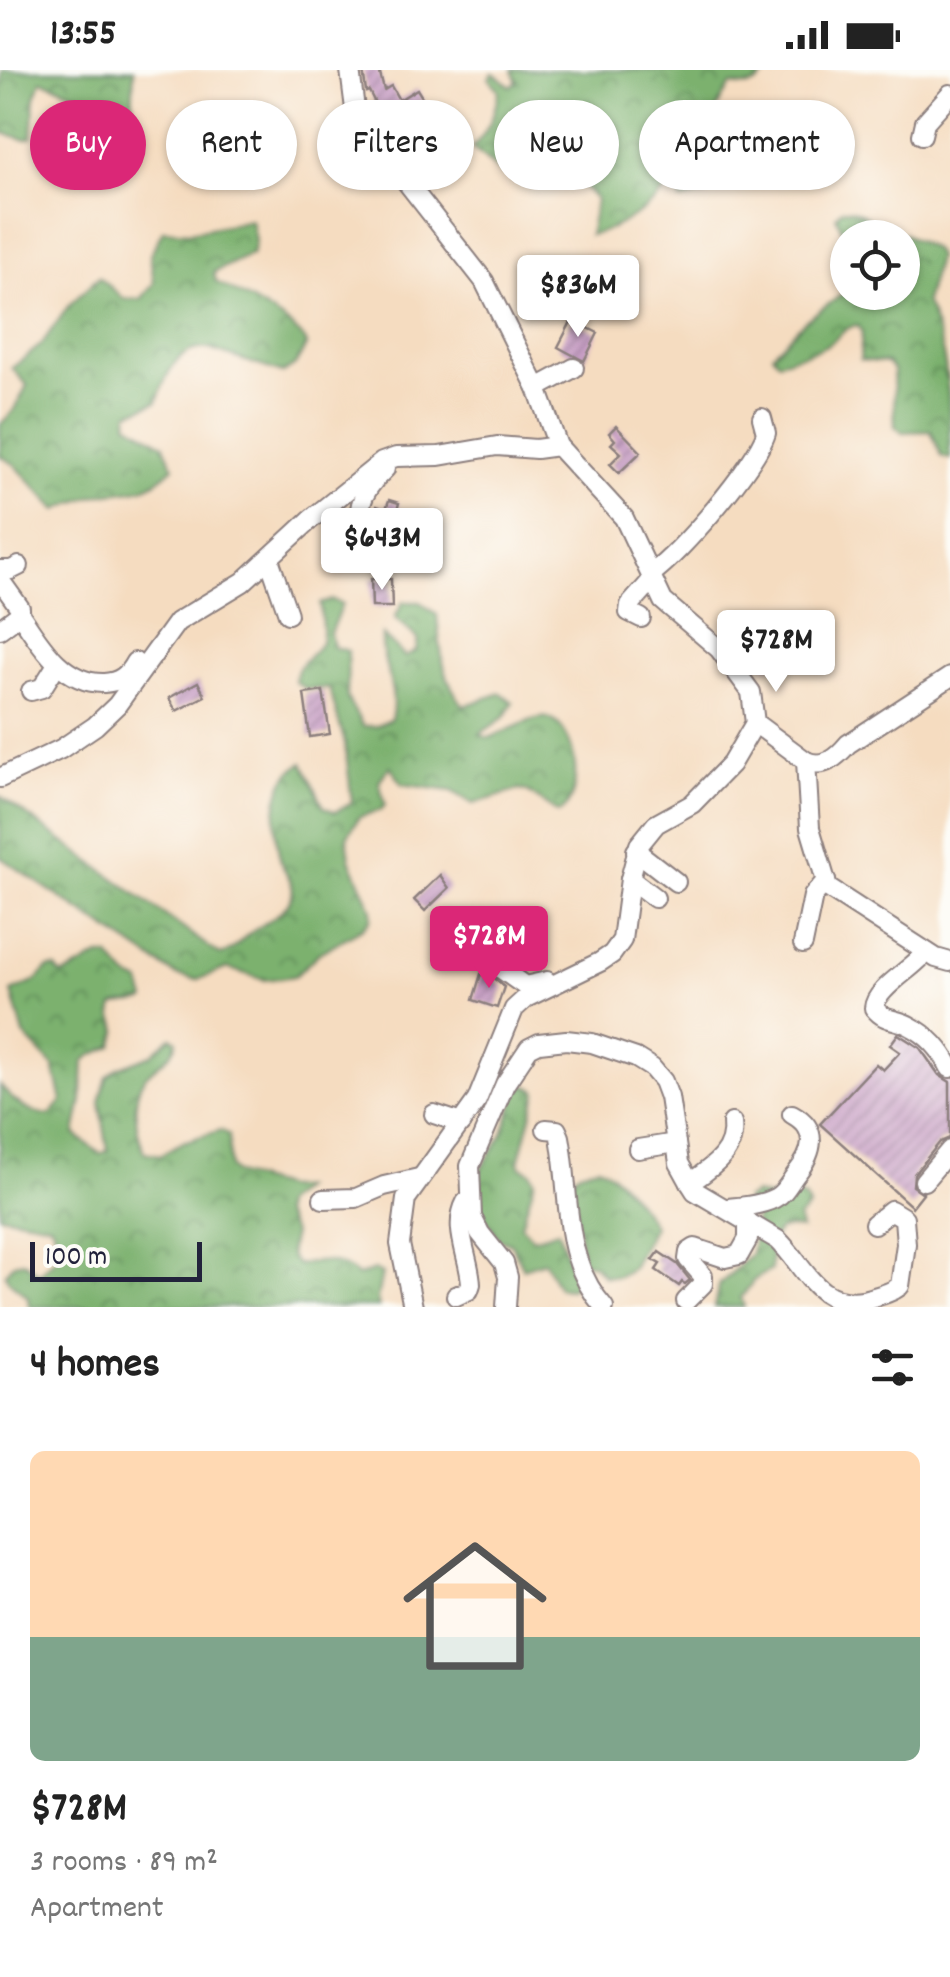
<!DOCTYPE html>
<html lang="en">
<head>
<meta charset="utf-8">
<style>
	body { margin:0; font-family:Dekko,sans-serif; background:#f2f2f2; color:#222; height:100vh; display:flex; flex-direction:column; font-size:38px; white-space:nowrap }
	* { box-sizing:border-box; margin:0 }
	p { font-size:32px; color:#767676 }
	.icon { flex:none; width:55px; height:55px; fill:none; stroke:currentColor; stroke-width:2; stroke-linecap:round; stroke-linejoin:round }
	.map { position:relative; height:1237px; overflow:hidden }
	.drawer { display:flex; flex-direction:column; background:#fff; flex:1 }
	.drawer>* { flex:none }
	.top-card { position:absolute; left:30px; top:30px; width:890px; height:90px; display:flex; gap:20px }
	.controls { position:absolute; left:830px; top:150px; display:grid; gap:20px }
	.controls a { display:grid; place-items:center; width:90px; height:90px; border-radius:50%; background:#fff; box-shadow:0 2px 8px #0004; font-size:50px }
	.scale { position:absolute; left:30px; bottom:25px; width:172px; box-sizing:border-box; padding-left:10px; border:5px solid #22223b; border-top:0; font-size:28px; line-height:35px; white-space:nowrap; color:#22223b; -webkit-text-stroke:8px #fdfcf7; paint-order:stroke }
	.price { position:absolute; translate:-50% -85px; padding:0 22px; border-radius:10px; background:#fff; color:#222; font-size:32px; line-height:65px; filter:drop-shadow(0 2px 5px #0008) }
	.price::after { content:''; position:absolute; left:50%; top:60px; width:30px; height:22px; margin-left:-15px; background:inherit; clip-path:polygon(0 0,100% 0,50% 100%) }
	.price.selected { background:#db2777; color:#fff }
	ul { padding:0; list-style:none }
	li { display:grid; align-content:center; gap:20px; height:530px; padding:0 30px }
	li span { display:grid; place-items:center; height:310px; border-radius:15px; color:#555 }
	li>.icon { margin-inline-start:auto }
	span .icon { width:180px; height:180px; fill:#fffc; stroke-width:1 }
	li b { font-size:42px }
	h2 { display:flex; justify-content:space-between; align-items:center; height:120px; padding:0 30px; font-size:42px }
	.tag { padding:0 35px; border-radius:45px; background:#fff; box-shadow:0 2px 8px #0004; font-size:35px; line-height:90px }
	.tag.selected { background:#db2777; color:#fff }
	.status { display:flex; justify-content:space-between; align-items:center; height:70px; padding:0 50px; background:#fff; direction:ltr }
	.status svg { height:28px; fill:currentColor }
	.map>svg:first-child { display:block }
</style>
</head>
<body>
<div class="status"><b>13:55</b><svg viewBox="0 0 49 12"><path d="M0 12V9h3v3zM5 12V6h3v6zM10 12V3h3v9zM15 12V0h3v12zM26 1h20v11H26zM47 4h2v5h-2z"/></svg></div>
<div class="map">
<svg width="950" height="1237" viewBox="0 0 950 1237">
	<defs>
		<pattern id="forest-crowns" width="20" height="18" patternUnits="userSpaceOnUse" patternTransform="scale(2.5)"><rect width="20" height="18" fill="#7bb16e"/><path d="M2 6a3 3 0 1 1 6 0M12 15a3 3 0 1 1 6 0" fill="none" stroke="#64905c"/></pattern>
		<pattern id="building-hatch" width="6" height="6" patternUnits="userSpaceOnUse" patternTransform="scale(2.5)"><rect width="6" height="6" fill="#c89fc5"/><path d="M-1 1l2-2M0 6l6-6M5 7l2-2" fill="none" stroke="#a281a1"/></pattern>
	</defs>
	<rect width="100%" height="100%" fill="#fdfcf7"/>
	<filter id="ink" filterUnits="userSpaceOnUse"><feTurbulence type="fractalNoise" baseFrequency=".01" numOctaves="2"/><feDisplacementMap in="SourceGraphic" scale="20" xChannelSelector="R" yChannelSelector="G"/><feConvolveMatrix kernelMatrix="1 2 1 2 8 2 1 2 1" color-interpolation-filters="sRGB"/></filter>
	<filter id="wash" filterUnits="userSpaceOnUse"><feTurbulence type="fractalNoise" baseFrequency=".0048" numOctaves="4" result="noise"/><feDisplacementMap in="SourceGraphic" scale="40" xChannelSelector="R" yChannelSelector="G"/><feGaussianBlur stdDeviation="2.25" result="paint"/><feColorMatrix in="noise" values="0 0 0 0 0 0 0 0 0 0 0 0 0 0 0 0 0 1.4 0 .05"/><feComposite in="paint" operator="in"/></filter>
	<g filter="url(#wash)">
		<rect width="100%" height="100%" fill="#f5dcc0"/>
		<g fill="url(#forest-crowns)" stroke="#4e6a54" stroke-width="2.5">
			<path d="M2 0H134L132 44C99 38 73 19 41 11L35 27 32 67 24 69 0 62Z"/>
			<path d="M512 0H768C760 17 748 18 731 15 713 39 705 70 692 97L709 118 707 124 681 130 677 119 669 114C658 135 613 162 589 165L596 130 568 99 561 74 516 107 500 102 472 78C489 61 495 43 499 20L489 8 493 3 511 16 517 12Z"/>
			<path d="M842 139C862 138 873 152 885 166L904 164 933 179 937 187 935 196 925 232C950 282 950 332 950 389L942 387 931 361 902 362 895 357 893 300 887 293 860 290 862 262 858 255C844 256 838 270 825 276 810 284 794 287 778 291L772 284 805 251 847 221 902 222V168H848L847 171 836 146Z"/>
			<path d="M251 150 255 171 252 184 214 202 216 212C238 223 297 253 307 274L295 295 283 303 209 279C177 275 165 306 157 332L129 342 128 353 163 374 174 397C140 429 133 416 94 426 82 429 69 435 57 440L14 394 0 386V355L15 339 27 315 12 298 41 275 70 234 99 207 124 229H141L154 213 150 185 163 160 190 162Z"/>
			<path d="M332 530 342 534 330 563 333 577 348 581 347 628 363 656H377L391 649C399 619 380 594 382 564L405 587 416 581 418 569 395 548 403 532H420L437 545C440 578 442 610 464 636L501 623 513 632 506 646 480 664 488 668C503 664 537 644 548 648 578 657 586 730 558 743L526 721 519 720 473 734 452 721 402 714 390 696 379 711 385 735 381 740 359 747 347 767 350 789 372 839 371 849 363 858 319 883 295 906 265 910 227 898 197 910 176 905 0 787V726L220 885C235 881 238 872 250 863 264 854 284 843 291 828 297 815 285 803 281 792 273 762 270 709 303 693L324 737 335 742 352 733 345 673 329 618 306 619 295 612C298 590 307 592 318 577 326 568 320 545 320 534Z"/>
			<path d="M100 886H109L126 906 141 913 146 930C135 936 125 931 114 936L112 945 118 960 113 976 90 986 84 992 82 1030 75 1064 100 1084 108 1081 100 1032 107 1007 118 998 151 985 171 967 177 970C174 986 158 993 147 1005 129 1024 136 1060 144 1082L160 1085 183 1072 221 1060 229 1065 230 1098 236 1104 285 1118H302L283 1134 282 1143 293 1164C290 1177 286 1186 298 1195 322 1189 339 1190 358 1206L374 1200 382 1204 377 1229 379 1237H29L28 1227 8 1210 5 1203 14 1193 23 1191 39 1204 62 1182 51 1154 0 1145V1015C12 1031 30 1044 50 1045L62 1031 54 997 24 965 12 922 36 911 48 898H56L61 905C75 903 87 891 100 886Z"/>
			<polygon points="525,1015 535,1019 537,1023 519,1092 521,1097 531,1102 535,1110 521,1155 533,1168 558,1160 575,1213 571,1219 558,1218 544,1191 523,1198 511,1174 499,1169 477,1136 479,1102 503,1064 518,1020"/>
			<path d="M597 1096C612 1098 646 1141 653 1156L632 1198 617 1207 604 1206 594 1195 582 1191 572 1108 579 1101Z"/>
			<path d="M755 1124 779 1130 795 1125 805 1128 809 1137 798 1148 801 1159C767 1153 772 1175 771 1200L754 1210 741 1228 744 1237H714L719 1215 751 1184 756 1146 747 1140 746 1129Z"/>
		</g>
		<g id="blocks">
			<g fill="url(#building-hatch)">
				<polygon points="363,0 379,0 384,20 391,16 399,30 417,19 425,32 409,34 377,54 372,48 380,43 369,21 366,22"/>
				<polygon points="416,59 440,89 453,78 459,86 434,108 422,94 414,101 403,87 413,79 403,67"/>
				<polygon points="572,250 598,263 584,291 558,277"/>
				<polygon points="616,356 641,382 619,403 610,394 621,383 611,374 615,370 609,363"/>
				<polygon points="389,430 399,433 390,466 373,460 372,454 377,436 386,439"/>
				<polygon points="371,509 391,509 392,537 372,537"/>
				<polygon points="759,566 780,583 768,598 747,581"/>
				<polygon points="198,612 205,626 176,641 169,628"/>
				<polygon points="323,621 330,664 310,667 304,624"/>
				<polygon points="440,805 449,818 425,841 414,830"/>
				<polygon points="481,904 491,906 504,917 497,938 473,930"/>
				<polygon points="898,964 920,978 939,1005 950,1012 950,1068 940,1072 914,1104 913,1116 923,1123 912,1137 820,1054 876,994 883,1000 900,982 890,975"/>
				<polygon points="659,1182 677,1194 690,1210 685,1214 682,1212 679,1216 656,1200 660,1194 653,1190"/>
			</g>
		</g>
	</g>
	<g filter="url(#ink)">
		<use href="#blocks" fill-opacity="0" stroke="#8c7f7e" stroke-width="2.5"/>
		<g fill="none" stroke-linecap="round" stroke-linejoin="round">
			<g stroke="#8c7f7e" stroke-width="22">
				<g id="minor">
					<polyline points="350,0 355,39 361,54 484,211 537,318 558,376 624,448 663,531 719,579 751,622 755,653 731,694 692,734 656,754 639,775 630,809 622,870 612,884 600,892 526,928 514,939 477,1030 406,1129 400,1174 413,1237"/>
					<polyline points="922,65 925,52 950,24"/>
					<polyline points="373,72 413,46 419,44 434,48"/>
					<polyline points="537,318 574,298"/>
					<path d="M384 484H368L365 479C353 445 359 423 385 399"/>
					<polyline points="269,489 288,544"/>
					<polyline points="0,500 11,500 19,496"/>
					<path d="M651 504C680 484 756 395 766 363L762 348"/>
					<polyline points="0,510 20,538 20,544 0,559"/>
					<path d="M20 544C40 574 63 614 104 613 120 612 128 605 135 592"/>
					<polyline points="641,548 629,542 630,535 652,510"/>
					<polyline points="31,621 42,618 57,594"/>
					<polyline points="755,653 806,691 810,758 828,818 936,888 950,892"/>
					<path d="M806 691C824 699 837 687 848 674L950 607"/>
					<polyline points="0,708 61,679 95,656 117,635 177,552 243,512 310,450 382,392 396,387 439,386 497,376 536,379 558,376"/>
					<polyline points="636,781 676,812"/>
					<polyline points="630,809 655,828"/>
					<polyline points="803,874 813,826 826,811"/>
					<path d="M926 882C913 899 875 919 874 938 885 952 896 948 910 956 928 965 942 981 950 998"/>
					<polyline points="501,899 525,916 547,911"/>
					<polyline points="434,1044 461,1053"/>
					<path d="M546 1059 557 1060 560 1067C571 1125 561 1188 604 1237"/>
					<polyline points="638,1079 676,1073"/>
					<polyline points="924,1111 950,1080"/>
					<path d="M690 1113C711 1098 736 1083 732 1053"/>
					<polyline points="323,1129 356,1128 384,1116 419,1108"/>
					<path d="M727 1138C742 1137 762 1135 775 1128 785 1123 789 1113 796 1104 813 1083 820 1059 792 1044"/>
					<path d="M456 1226 469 1220 471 1214C470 1187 452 1158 466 1132"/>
					<polyline points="686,1231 703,1214 703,1206 688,1189 689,1182 695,1178 725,1188 739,1185 748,1169 748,1151"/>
					<path d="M506 1237 508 1207 504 1193 480 1163 472 1147 470 1096 505 1014 529 978 539 973 566 970 592 973 636 988 652 998 663 1011 669 1027 679 1093 690 1113 695 1121 778 1170C805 1196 816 1237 863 1230 876 1226 890 1224 900 1216L906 1174 904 1148 891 1140 874 1154"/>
				</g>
			</g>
			<use href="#minor" stroke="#fff" stroke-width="18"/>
		</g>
	</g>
</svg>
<div class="controls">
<a><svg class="icon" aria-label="locate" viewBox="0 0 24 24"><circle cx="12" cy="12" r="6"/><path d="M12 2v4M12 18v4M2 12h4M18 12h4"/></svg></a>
</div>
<div class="scale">100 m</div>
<b class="price" style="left:578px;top:270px">$836M</b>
<b class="price" style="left:382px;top:523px">$643M</b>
<b class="price" style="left:776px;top:625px">$728M</b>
<b class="price selected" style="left:489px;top:921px">$728M</b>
<div class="top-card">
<a class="tag selected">Buy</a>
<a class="tag">Rent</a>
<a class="tag">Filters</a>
<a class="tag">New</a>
<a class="tag">Apartment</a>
</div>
</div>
<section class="drawer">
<h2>4 homes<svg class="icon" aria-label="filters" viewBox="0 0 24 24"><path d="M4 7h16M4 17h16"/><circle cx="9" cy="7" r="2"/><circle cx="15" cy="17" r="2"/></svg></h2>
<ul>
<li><span style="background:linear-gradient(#ffd9b3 60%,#7fa58c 0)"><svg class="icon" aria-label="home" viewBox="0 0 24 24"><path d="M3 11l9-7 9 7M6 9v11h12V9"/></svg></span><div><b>$728M</b><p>3 rooms · 89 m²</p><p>Apartment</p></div></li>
</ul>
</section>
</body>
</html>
